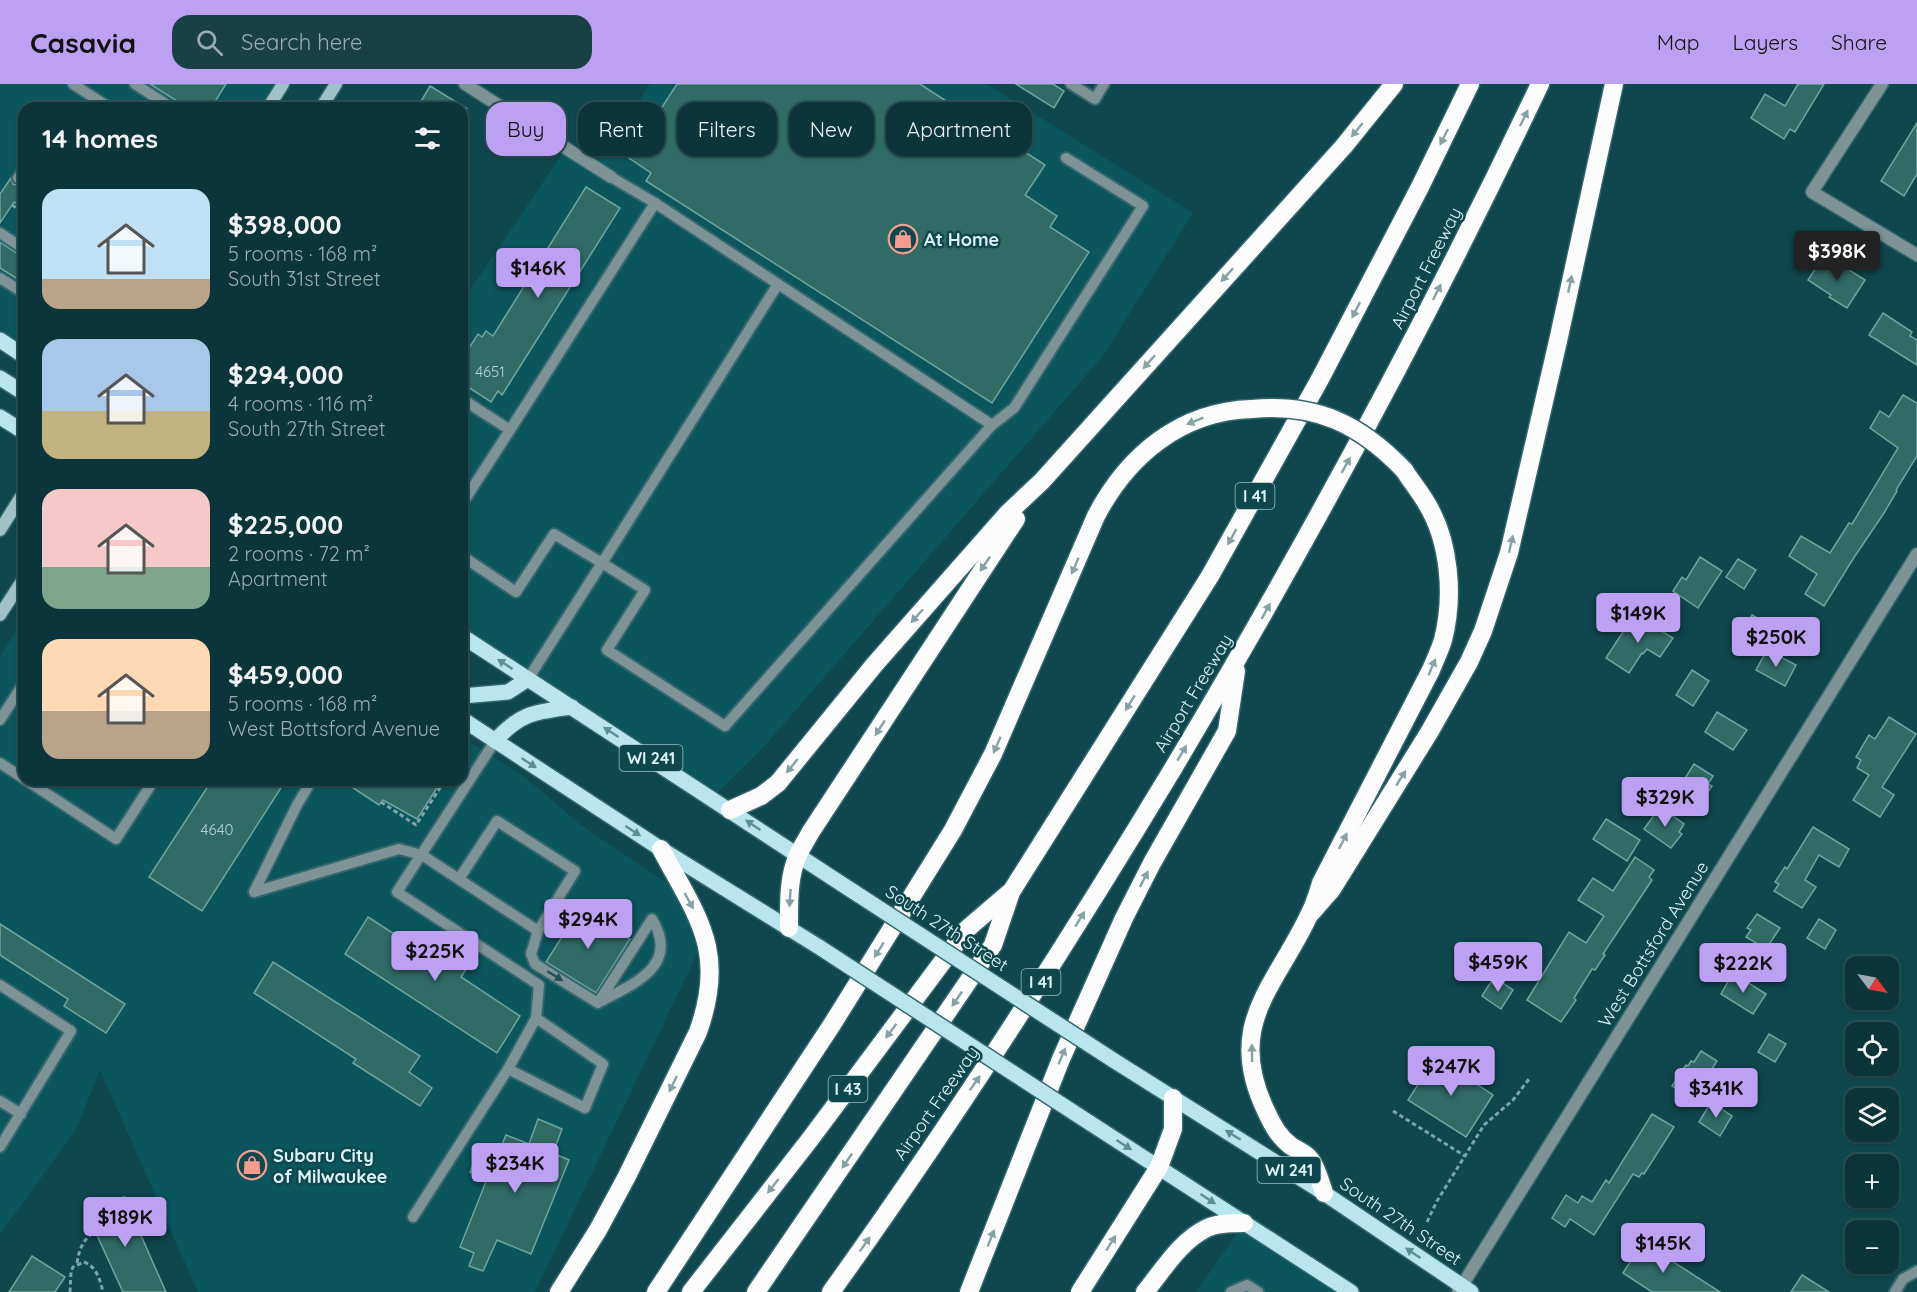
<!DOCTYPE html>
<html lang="en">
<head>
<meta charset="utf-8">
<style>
	body { margin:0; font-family:Quicksand,sans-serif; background:#194045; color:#f1f3f6; height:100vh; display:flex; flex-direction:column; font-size:22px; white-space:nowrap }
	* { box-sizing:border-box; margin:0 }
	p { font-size:20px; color:#9aabaf }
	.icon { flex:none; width:33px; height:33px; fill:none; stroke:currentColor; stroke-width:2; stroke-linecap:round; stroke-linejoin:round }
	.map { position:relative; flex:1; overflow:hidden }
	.sheet { position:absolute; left:18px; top:18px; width:450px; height:684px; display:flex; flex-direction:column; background:#0b353a; border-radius:18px; box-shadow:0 2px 4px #0004,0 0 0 2px #2b5054 }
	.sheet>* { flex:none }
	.banner { position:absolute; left:486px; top:18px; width:570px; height:54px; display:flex; gap:12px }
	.needle { width:39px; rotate:122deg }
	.fabs { position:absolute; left:1845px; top:872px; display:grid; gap:12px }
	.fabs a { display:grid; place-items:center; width:54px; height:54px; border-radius:12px; background:#0b353a; box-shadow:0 2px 4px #0004,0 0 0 2px #2b5054; font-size:30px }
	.price { position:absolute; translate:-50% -51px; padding:0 14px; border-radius:6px; background:#bca0f2; color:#111; font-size:20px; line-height:39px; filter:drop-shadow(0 2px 3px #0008) }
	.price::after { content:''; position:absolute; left:50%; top:36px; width:18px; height:14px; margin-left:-9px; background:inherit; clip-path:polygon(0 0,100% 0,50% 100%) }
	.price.current { background:#222; color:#fff }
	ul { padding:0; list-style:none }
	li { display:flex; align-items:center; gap:18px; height:150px; padding:0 24px }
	li span { display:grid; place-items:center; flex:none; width:168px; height:120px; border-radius:18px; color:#555 }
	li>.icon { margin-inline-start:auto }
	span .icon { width:72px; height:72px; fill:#fffc; stroke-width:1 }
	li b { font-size:26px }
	h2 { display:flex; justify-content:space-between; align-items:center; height:72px; padding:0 24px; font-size:26px }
	.tag { padding:0 21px; border-radius:18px; background:#0b353a; box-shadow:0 2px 4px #0004,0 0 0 2px #2b5054; font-size:21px; line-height:54px }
	.tag.current { background:#bca0f2; color:#111 }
	header { display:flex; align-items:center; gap:36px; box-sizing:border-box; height:84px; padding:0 30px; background:#bca0f2; color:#111 }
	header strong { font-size:28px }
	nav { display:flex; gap:33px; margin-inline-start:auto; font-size:21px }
	.search { width:420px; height:54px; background:#194045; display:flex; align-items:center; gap:15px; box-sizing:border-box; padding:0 21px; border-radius:18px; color:#9aabaf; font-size:22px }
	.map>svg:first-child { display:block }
</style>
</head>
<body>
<header>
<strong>Casavia</strong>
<div class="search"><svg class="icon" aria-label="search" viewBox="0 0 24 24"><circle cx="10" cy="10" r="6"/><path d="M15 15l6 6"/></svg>Search here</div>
<nav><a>Map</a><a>Layers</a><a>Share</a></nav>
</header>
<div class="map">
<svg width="1917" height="1208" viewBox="0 0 1917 1208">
	<rect width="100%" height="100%" fill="#0f474e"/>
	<g fill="#0b555d">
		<polygon points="0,0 283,0 268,24 24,24 24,272 0,256"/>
		<polygon points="650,0 987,0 1193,129 1102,273 762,665 712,714 462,552 462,218 566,64 594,81 604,70"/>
		<polygon points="24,535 24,696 462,696 462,653 526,694 581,741 671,802 696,848 697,870 535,1208 198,1208 100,986 76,1046 0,1150 0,572"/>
		<polygon points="1244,1139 1351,1208 1196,1208"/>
	</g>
	<g fill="#306b66" stroke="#70a49f" stroke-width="1.5">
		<polygon points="150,0 226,0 211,24 188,24"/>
		<polygon points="677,0 920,0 1045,81 1025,111 1057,132 1050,143 1089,168 992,319 646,97 651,89 629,74"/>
		<polygon points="1016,0 1053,0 1064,7 1054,24"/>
		<polygon points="1798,0 1824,0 1795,48 1790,45 1784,55 1751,34 1765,10 1785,22"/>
		<polygon points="430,2 466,24 417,24"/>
		<polygon points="1917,39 1917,90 1904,112 1881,97"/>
		<polygon points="11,94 13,100 17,101 24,99 24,124 14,118 0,139 0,110"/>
		<polygon points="586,103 620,124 502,311 498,307 491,318 462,299 462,275 478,250 482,253 486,247 493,252"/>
		<polygon points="0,158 24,174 24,199 0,184"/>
		<polygon points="1823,173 1838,183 1840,180 1865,196 1847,224 1829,213 1831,211 1808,196"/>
		<polygon points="1883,229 1912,248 1910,252 1917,256 1917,281 1869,251"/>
		<polygon points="1903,311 1917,319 1917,372 1896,406 1897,407 1884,429 1853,475 1824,522 1805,510 1817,490 1789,472 1801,452 1830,469 1849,439 1852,440 1898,364 1870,344 1880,327 1889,333"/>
		<polygon points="1700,473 1722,487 1698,524 1673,507 1682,493 1686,496"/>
		<polygon points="1738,475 1756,486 1744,505 1726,493"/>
		<polygon points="1634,531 1673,554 1660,573 1647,565 1643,570 1642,569 1629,589 1606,574"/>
		<polygon points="1752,531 1773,543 1762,561 1742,549"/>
		<polygon points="1767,566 1796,581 1785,602 1756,586"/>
		<polygon points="1692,586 1709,597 1693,622 1676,611"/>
		<polygon points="1717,628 1747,646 1733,666 1705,648"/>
		<polygon points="1889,633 1916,650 1882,703 1894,711 1880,733 1853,716 1869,691 1857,684 1861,676 1856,673 1869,651 1875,655"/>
		<polygon points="1694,680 1713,692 1708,700 1712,702 1702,717 1680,702"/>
		<polygon points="212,696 286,696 202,827 149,793"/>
		<polygon points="341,696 442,696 417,735 383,716 379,721"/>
		<polygon points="1660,723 1684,740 1679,748 1682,750 1671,764 1644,745"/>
		<polygon points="1606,735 1640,756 1627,777 1593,755"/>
		<polygon points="1813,743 1849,765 1839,783 1819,771 1805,796 1816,803 1802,824 1774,807 1779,800 1775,798 1785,783 1787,785"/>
		<polygon points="1635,773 1654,786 1649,793 1652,796 1603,870 1605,871 1595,886 1592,885 1574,914 1576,916 1561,938 1527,916 1569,848 1586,859 1604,832 1578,816 1593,794 1613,807"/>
		<polygon points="581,823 630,855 596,909 546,878"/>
		<polygon points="1757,830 1780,844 1766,865 1746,853 1751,846 1747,844"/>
		<polygon points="368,833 428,872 441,852 474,873 461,893 520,932 497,969 345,870"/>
		<polygon points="1819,835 1836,846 1825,865 1807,854"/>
		<polygon points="0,840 125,920 106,949 64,922 68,915 0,871"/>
		<polygon points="273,878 420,972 409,988 432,1004 420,1022 353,979 356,975 254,909"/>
		<polygon points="1733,889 1766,910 1753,930 1721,910"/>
		<polygon points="1494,893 1513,906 1501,925 1482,912"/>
		<polygon points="1769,950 1786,960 1775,978 1758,968"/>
		<polygon points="1701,967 1717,977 1693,1015 1672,1002 1686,981 1688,982 1691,977 1694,978"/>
		<polygon points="1436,973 1493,1011 1466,1053 1408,1016"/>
		<polygon points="1711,1018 1732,1032 1720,1052 1699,1038"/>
		<polygon points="1652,1030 1674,1043 1644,1090 1642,1089 1639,1093 1633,1090 1594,1151 1570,1135 1565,1143 1552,1134 1566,1111 1578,1119 1582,1112 1592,1118 1606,1096 1609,1099"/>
		<polygon points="538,1035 562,1045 553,1069 569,1076 531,1170 497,1156 483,1187 469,1182 474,1169 460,1163 487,1095 470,1088 477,1071 494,1079 506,1051 529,1060"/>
		<polygon points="124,1113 166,1208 123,1208 95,1147 87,1129"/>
		<polygon points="1643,1158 1658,1168 1720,1208 1652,1208 1623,1189"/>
		<polygon points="32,1172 65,1193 55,1208 9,1208"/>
		<polygon points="1802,1191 1829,1208 1791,1208"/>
	</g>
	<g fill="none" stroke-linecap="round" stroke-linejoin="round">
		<g stroke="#34666d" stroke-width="14">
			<g id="service">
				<polyline points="73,0 110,24"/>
				<polyline points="135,0 172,24"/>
				<polyline points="1071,0 1095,15 1104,0"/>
				<polyline points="611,93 655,119"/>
				<polyline points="18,94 24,86"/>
				<polyline points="0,149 24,165"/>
				<polyline points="0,194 24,209"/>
				<polyline points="462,315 510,346 655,119 992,341 725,642 607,566 645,506 602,479 528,595"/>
				<polyline points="992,341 1014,324 1143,122 1066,74"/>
				<polyline points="462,420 510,346"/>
				<polyline points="462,472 516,508 554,450 602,479 778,200"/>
				<polyline points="0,636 24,599"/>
				<polyline points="495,657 397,808 539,901 536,934 603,980 585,1024 508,985 536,934"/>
				<polyline points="0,679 116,755 154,696"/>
				<polyline points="312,696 297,721 254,808 399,765 422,771 538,847 575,787 497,737 459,795"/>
				<path d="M538 847 531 870 535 880 598 919C632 900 681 883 652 835L598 919"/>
				<polyline points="0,901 71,947 0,1063"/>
				<polyline points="0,1017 21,1030"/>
				<polyline points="413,1133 508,985"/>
				<polyline points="1231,1208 1247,1201 1258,1208"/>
				<polyline points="1895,1208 1903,1195 1917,1187"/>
			</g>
		</g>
		<g stroke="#34666d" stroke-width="15">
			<g id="minor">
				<polyline points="465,0 611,93"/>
				<polyline points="1882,0 1812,108 1917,171"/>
				<polyline points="1458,1208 1917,470"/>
			</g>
		</g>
		<g stroke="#34666d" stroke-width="15">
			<g id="secondary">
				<polyline points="268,24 283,0"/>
				<polyline points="321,24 336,0"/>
				<polyline points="0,446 24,408"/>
				<polyline points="0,531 24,494"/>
			</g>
		</g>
		<g stroke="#34666d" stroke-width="18">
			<g id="primary">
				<polyline points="0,256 24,272"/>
				<polyline points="0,294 24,309"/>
				<polyline points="0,333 24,348"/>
				<polyline points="462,552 854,808"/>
				<polyline points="462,612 508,608 528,595"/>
				<polyline points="462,635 661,765 819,863"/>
				<path d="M495 657C521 628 536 628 572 623"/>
				<polyline points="1113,976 1324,1109 1471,1208"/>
				<polyline points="1090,1039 1351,1208"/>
			</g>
		</g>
		<g stroke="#34666d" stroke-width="21">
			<g id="motorway">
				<polyline points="730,726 761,712 778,699 875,580 1008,429 1042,397 1344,62 1394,0"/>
				<polyline points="1311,829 1332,805 1430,647 1469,578 1483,547 1509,469 1558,257 1614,0"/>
				<path d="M789 844C789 820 788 793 798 771 801 764 806 757 810 749L1016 435"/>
				<path d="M1324 1109C1321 1100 1316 1081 1310 1075 1306 1069 1297 1066 1291 1062 1279 1053 1273 1042 1267 1029 1223 940 1276 903 1310 829 1315 820 1318 809 1321 799L1431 586C1435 576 1440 566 1443 556 1454 513 1450 458 1427 420 1420 408 1411 397 1404 386"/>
				<path d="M559 1208 598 1146 626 1094 698 948C727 867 698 834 661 765"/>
				<path d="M656 1208 833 939 953 746 993 670 1096 432C1128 371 1181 327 1252 325"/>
				<polyline points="691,1208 811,1054 967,845 1009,809"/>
				<polyline points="756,1208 993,861 1011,808 1210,492 1320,295 1420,103 1470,0"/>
				<path d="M831 1208C953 1038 1066 862 1174 683 1306 461 1429 234 1540 0"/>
				<polyline points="969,1208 1061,975 1124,834 1152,779 1227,647 1236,587"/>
				<polyline points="1080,1208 1159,1083 1173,1045 1173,1014"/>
				<path d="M1145 1208C1163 1186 1180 1157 1207 1144 1217 1139 1232 1139 1244 1139"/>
			</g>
		</g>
		<g stroke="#7ca4aa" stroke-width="3" stroke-dasharray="4.5 3" stroke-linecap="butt">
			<polyline points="12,121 24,129"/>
			<polyline points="381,718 416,741 445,696"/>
			<polyline points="1393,1027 1465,1072"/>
			<polyline points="1427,1138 1437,1117 1484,1041 1513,1016 1529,995"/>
			<path d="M77 1179C79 1165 83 1156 95 1147"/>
			<path d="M70 1208 71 1188 73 1183 84 1178C97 1183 100 1196 103 1208"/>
		</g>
		<use href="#service" stroke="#7d9396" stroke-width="10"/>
		<use href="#minor" stroke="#7d9396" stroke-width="12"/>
		<use href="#secondary" stroke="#9fc2c8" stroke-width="12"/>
		<use href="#primary" stroke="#b9e6ee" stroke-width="15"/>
		<use href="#motorway" stroke="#fcfcfc" stroke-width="18"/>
		<g stroke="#34666d" stroke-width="18" stroke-linecap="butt">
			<g id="primary-bridge">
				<polyline points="854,808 1113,976"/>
				<polyline points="819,863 1090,1039"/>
			</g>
		</g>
		<g stroke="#34666d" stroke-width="21" stroke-linecap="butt">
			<path id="motorway-bridge" d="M1252 325C1316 319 1360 340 1404 386"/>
		</g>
		<use href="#primary-bridge" stroke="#b9e6ee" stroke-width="15"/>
		<use href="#motorway-bridge" stroke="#fcfcfc" stroke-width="18"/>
	</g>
	<defs><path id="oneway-solid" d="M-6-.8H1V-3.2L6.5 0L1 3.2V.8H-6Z" transform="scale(1.5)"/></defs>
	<g fill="#86a2a5">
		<use href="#oneway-solid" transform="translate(1524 34) rotate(-64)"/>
		<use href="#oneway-solid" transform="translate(1357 46) rotate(129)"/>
		<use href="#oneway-solid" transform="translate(1444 53) rotate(116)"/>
		<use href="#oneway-solid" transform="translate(1227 191) rotate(132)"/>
		<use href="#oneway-solid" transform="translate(1570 200) rotate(-78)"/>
		<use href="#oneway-solid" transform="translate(1437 208) rotate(-63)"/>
		<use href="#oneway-solid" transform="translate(1356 226) rotate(117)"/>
		<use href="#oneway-solid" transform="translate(1149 278) rotate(132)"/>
		<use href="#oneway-solid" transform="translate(1195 337) rotate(158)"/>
		<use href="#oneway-solid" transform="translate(1346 381) rotate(-61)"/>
		<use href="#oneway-solid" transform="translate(1232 453) rotate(119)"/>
		<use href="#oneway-solid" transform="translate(1511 460) rotate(-77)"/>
		<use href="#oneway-solid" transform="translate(985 480) rotate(124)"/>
		<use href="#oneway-solid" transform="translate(1075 482) rotate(113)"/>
		<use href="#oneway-solid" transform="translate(1266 527) rotate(-61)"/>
		<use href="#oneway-solid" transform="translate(917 532) rotate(132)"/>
		<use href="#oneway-solid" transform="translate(1432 583) rotate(-67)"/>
		<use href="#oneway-solid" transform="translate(1130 619) rotate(122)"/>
		<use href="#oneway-solid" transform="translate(880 644) rotate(123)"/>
		<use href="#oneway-solid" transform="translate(997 661) rotate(114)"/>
		<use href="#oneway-solid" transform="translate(1182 669) rotate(-59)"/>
		<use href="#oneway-solid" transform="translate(792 682) rotate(129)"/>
		<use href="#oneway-solid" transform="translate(1401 694) rotate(-58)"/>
		<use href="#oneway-solid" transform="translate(1343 757) rotate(-63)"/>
		<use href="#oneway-solid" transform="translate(1144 795) rotate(-63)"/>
		<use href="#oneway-solid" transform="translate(790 814) rotate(94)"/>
		<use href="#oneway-solid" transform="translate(689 817) rotate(61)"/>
		<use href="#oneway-solid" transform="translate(1080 835) rotate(-58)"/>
		<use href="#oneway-solid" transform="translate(879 866) rotate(122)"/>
		<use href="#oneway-solid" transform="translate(957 915) rotate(124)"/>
		<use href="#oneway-solid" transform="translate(891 947) rotate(127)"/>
		<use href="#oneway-solid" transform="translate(1252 969) rotate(-91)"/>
		<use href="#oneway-solid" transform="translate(1062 972) rotate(-67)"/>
		<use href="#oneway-solid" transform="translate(975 999) rotate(-55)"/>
		<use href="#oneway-solid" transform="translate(673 1000) rotate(116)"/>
		<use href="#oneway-solid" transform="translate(847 1077) rotate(124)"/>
		<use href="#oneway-solid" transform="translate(773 1102) rotate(128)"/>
		<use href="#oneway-solid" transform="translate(991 1154) rotate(-68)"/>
		<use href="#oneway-solid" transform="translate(1111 1159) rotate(-58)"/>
		<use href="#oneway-solid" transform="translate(865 1160) rotate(-55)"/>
	</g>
	<g fill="#5b8f96">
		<use href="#oneway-solid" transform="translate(505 580) rotate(-147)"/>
		<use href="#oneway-solid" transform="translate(611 648) rotate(-147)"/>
		<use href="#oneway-solid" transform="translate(529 679) rotate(33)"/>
		<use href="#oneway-solid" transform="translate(753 741) rotate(-146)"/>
		<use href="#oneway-solid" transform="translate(633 747) rotate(33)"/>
		<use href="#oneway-solid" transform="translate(1233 1051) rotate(-148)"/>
		<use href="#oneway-solid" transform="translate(1124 1061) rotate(33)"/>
		<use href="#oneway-solid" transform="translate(1208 1115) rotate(33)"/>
		<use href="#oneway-solid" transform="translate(1413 1169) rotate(-146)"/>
	</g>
	<use fill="#205259" href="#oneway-solid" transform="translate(555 892) rotate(32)"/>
	<defs>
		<g id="shop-ring" transform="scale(1.5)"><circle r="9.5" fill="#0f474e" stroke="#f59c90" stroke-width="1.5"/><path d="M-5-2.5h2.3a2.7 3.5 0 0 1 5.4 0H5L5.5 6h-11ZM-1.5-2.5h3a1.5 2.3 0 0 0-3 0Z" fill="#f59c90"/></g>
	</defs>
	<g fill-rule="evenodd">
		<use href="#shop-ring" x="903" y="155"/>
		<use href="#shop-ring" x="252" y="1081"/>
	</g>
	<g text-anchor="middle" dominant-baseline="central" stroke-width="5" stroke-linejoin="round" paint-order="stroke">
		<g font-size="15" fill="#b0d2d4">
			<text x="490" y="287">4651</text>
			<text x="217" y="745">4640</text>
		</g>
		<g fill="#0f474e" stroke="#9dc0c5" stroke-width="1.5">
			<rect x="1235.5" y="399" width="39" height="26" rx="4.5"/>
			<rect x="619.5" y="661" width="63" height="26" rx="4.5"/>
			<rect x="1021.5" y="885" width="39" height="26" rx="4.5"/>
			<rect x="828.5" y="992" width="39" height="26" rx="4.5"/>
			<rect x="1257.5" y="1073" width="63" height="26" rx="4.5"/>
		</g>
		<g font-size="16" font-weight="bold" fill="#daf4f8">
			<text x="1255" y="412">I 41</text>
			<text x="651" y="674">WI 241</text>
			<text x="1041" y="898">I 41</text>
			<text x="848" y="1005">I 43</text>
			<text x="1289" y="1086">WI 241</text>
		</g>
		<g font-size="18" font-weight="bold" fill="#daf4f8" stroke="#0f474e" text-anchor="start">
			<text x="924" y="155">At Home</text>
			<text x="273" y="1071">Subaru City<tspan x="273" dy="21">of Milwaukee</tspan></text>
		</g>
		<g font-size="18" fill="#daf4f8" stroke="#0f474e">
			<text transform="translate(1426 184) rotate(-63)">Airport Freeway</text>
			<text transform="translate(1193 609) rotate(-59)">Airport Freeway</text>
			<text transform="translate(947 844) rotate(33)">South 27th Street</text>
			<text transform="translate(1653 860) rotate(-58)">West Bottsford Avenue</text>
			<text transform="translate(936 1019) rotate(-55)">Airport Freeway</text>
			<text transform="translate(1401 1137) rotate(34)">South 27th Street</text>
		</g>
	</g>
</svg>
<div class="fabs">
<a><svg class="needle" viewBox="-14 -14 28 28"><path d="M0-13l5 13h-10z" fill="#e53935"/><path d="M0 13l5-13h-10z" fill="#9aabaf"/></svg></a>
<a><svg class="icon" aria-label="locate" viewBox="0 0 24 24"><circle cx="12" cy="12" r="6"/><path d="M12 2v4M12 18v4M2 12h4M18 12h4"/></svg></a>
<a><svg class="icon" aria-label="layers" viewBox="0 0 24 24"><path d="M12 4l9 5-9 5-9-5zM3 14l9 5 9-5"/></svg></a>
<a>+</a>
<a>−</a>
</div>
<b class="price current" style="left:1837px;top:198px">$398K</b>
<b class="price" style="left:538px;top:215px">$146K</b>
<b class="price" style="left:1638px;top:560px">$149K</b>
<b class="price" style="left:1776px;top:584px">$250K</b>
<b class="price" style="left:1665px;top:744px">$329K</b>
<b class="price" style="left:588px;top:866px">$294K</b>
<b class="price" style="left:435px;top:898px">$225K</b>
<b class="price" style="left:1498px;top:909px">$459K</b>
<b class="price" style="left:1743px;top:910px">$222K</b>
<b class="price" style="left:1451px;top:1013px">$247K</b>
<b class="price" style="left:1716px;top:1035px">$341K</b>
<b class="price" style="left:515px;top:1110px">$234K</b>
<b class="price" style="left:125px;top:1164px">$189K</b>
<b class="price" style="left:1663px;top:1190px">$145K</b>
<div class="banner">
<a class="tag current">Buy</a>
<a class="tag">Rent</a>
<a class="tag">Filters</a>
<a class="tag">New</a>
<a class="tag">Apartment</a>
</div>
<section class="sheet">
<h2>14 homes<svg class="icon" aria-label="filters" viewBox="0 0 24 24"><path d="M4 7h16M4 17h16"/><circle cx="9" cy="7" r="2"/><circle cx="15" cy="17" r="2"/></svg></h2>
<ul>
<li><span style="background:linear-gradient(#bfe0f5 75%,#b9a48a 0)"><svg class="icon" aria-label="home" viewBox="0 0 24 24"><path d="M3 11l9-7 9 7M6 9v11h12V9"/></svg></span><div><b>$398,000</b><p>5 rooms · 168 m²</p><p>South 31st Street</p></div></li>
<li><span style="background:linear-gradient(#a9c7e8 60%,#c2b280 0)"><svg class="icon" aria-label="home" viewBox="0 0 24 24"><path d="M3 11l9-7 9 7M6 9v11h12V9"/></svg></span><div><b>$294,000</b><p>4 rooms · 116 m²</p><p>South 27th Street</p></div></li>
<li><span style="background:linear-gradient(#f6c9c9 65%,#7fa58c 0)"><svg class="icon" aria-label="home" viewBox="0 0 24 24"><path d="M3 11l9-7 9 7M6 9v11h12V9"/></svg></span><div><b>$225,000</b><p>2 rooms · 72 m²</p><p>Apartment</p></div></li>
<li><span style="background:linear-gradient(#ffd9b3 60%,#b9a48a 0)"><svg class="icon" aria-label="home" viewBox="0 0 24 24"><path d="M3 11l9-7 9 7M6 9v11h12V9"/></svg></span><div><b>$459,000</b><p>5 rooms · 168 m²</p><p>West Bottsford Avenue</p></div></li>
</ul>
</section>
</div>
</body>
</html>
